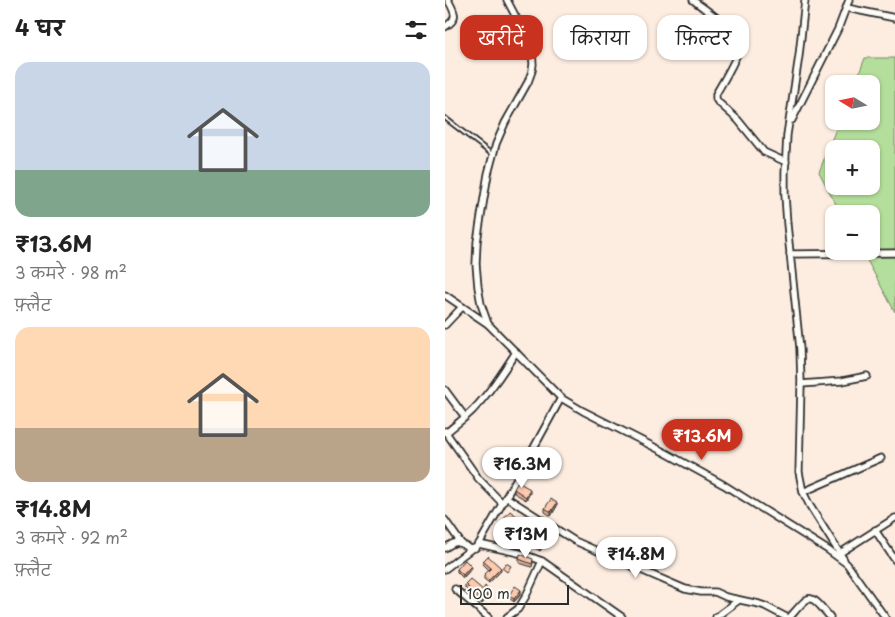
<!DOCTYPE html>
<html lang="hi">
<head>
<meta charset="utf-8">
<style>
	body { margin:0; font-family:"Playpen Sans","Playpen Sans Deva",sans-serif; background:#f6f6f6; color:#222; height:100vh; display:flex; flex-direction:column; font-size:19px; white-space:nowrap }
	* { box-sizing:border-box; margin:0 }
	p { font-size:16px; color:#767676 }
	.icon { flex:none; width:28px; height:28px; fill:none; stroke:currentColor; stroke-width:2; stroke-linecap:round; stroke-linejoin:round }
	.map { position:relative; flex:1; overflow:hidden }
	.sheet { display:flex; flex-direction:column; background:#fff; width:445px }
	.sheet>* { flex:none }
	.banner { position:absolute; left:15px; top:15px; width:360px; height:45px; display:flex; gap:10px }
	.needle { width:32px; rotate:280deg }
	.controls { position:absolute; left:380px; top:75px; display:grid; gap:10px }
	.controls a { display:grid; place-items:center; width:55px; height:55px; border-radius:10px; background:#fff; box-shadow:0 1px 4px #0004; font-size:25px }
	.scale { position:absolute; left:15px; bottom:12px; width:109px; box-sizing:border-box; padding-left:5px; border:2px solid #2b2b2b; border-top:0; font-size:14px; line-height:18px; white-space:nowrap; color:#2b2b2b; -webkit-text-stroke:4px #fdfcf7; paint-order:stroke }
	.price { position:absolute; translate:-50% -42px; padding:0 11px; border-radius:18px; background:#fff; color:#222; font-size:16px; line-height:32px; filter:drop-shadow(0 1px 2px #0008) }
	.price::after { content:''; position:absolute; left:50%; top:30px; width:15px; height:11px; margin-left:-8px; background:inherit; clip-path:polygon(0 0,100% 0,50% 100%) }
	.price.active { background:#c8321e; color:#fff }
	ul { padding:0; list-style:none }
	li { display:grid; align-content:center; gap:10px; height:265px; padding:0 15px }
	li span { display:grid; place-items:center; height:155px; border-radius:15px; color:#555 }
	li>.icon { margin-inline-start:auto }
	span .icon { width:90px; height:90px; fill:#fffc; stroke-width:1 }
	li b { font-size:21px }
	h2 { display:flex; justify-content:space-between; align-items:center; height:60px; padding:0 15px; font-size:21px }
	.chip { padding:0 18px; border-radius:15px; background:#fff; box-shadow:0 1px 4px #0004; font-size:18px; line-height:45px }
	.chip.active { background:#c8321e; color:#fff }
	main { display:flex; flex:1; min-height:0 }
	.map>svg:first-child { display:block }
</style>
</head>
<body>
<main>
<section class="sheet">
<h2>4 घर<svg class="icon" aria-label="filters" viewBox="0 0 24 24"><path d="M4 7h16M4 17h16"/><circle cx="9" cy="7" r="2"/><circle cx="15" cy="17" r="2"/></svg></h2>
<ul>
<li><span style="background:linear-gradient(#c9d6e8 70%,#7fa58c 0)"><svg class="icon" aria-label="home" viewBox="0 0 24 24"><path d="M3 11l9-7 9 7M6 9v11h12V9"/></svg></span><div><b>₹13.6M</b><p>3 कमरे · 98 m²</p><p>फ़्लैट</p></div></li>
<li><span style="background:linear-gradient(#ffd9b3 65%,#b9a48a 0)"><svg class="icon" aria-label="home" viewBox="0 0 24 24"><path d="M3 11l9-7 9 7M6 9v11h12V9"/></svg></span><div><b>₹14.8M</b><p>3 कमरे · 92 m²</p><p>फ़्लैट</p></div></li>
</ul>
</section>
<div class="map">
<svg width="450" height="617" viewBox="0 0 450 617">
	<rect width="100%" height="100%" fill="#fdede1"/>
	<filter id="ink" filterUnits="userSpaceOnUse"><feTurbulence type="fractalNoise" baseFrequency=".02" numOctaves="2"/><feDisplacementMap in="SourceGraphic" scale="10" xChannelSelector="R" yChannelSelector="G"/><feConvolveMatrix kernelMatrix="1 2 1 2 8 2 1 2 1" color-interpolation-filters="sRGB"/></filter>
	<g filter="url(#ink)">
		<path fill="#b4de9b" stroke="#708463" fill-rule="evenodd" d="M420 58H450V312L417 251H426V214H396L374 172 394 121H426V84H410ZM389 149H426V186H389Z"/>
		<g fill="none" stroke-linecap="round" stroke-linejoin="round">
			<g stroke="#2b2b2b" stroke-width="6">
				<polyline id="service" points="0,118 48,155"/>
			</g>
			<g stroke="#2b2b2b" stroke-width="9">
				<g id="minor">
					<polyline points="62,0 85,44 87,53 88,64 87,71 83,82 60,123 51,144 43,174 37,210 32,242 31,264 33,287 36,304 43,324 116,398 138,411 221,453 279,485 383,550 402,564 440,617"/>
					<path d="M248 0C260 10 294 30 294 47 294 56 276 85 271 94V99L273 102 293 120 319 152 341 162"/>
					<polyline points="360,0 354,56 342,135 340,173 340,195 342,224 355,349 356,384 354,472 358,492 365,506 399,560"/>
					<polyline points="402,8 450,18"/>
					<path d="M0 27C14 18 10 13 3 0"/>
					<polyline points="347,120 393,29 404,0"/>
					<polyline points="345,254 450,253"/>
					<polyline points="0,295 43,324"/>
					<polyline points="0,325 17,307"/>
					<polyline points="356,384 397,381 422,376"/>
					<polyline points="0,390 20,417"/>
					<polyline points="0,431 33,478 57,503"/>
					<path d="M1 433C10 425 20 418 28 410 45 392 58 372 71 352"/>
					<polyline points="358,492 436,458"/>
					<polyline points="61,497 130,541 182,564 240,589 256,592 270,592 281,597 314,604 320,606 341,617"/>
					<polyline points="0,520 16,543"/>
					<polyline points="430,530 450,560"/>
					<polyline points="34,544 78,554 97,561 177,617"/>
					<path d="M0 548C13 539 13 542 26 549L30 548 34 544 80 464 116 398"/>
					<polyline points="395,553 450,518"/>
					<polyline points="0,569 26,549"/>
					<polyline points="10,589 43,617"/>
					<polyline points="62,617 73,609 81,596 97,561"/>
					<polyline points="271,617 294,600"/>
					<path d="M345 617C366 593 364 592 385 617"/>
				</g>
			</g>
			<use href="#service" stroke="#fdfcf7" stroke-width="2.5"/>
			<use href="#minor" stroke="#fdfcf7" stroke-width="5.5"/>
		</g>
		<g fill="#daae96" stroke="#2b2b2b">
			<polygon points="69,489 85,493 81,500 69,493"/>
			<polygon points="112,506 106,516 100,512 100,508"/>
			<polygon points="60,517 87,529 101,541 95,551 85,545 81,550 75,548 64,543 64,539 70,528 60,521"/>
			<polygon points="74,559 88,563 87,567 74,563"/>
			<polygon points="38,561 56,571 44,583 39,579 39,575 44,570 38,564"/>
			<polygon points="12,569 26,569 18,578 12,572"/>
			<polygon points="20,584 38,590 44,594 37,604 20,588"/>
			<polygon points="76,594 69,602 64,598 64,595"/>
		</g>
		<g fill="#b28d7a" stroke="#2b2b2b">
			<polygon points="85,489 85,493 81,500 81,497"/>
			<polygon points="112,503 112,506 106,516 106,512"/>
			<polygon points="101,537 101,541 95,551 95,547"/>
			<polygon points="85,541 85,545 81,550 81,546"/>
			<polygon points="26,566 26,569 18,578 18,575"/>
			<polygon points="56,568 56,571 44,583 44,580"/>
			<polygon points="76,590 76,594 69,602 69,599"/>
			<polygon points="44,591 44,594 37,604 37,601"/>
		</g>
		<g fill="#fecaaf" stroke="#2b2b2b">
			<polygon points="73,482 85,489 81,497 69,489"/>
			<polygon points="106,499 112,503 106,512 100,508"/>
			<polygon points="65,511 87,528 86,529 101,537 95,547 85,541 81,546 75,545 64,539 71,526 60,517"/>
			<polygon points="75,554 88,559 87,564 74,559"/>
			<polygon points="43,556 56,568 44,580 39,575 46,568 38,561"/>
			<polygon points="20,560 26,566 18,575 12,569"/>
			<polygon points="61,563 66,566 62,572 57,568"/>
			<polygon points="25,579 38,590 40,586 44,591 37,601 20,584"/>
			<polygon points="70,586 76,590 69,599 64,595"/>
		</g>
	</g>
</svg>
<div class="controls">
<a><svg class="needle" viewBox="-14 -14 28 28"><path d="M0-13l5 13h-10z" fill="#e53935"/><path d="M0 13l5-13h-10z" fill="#767676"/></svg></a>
<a>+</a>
<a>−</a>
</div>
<div class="scale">100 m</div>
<b class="price active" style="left:257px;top:461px">₹13.6M</b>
<b class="price" style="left:77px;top:489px">₹16.3M</b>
<b class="price" style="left:81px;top:559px">₹13M</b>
<b class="price" style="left:191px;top:579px">₹14.8M</b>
<div class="banner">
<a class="chip active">खरीदें</a>
<a class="chip">किराया</a>
<a class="chip">फ़िल्टर</a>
</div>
</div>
</main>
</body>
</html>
